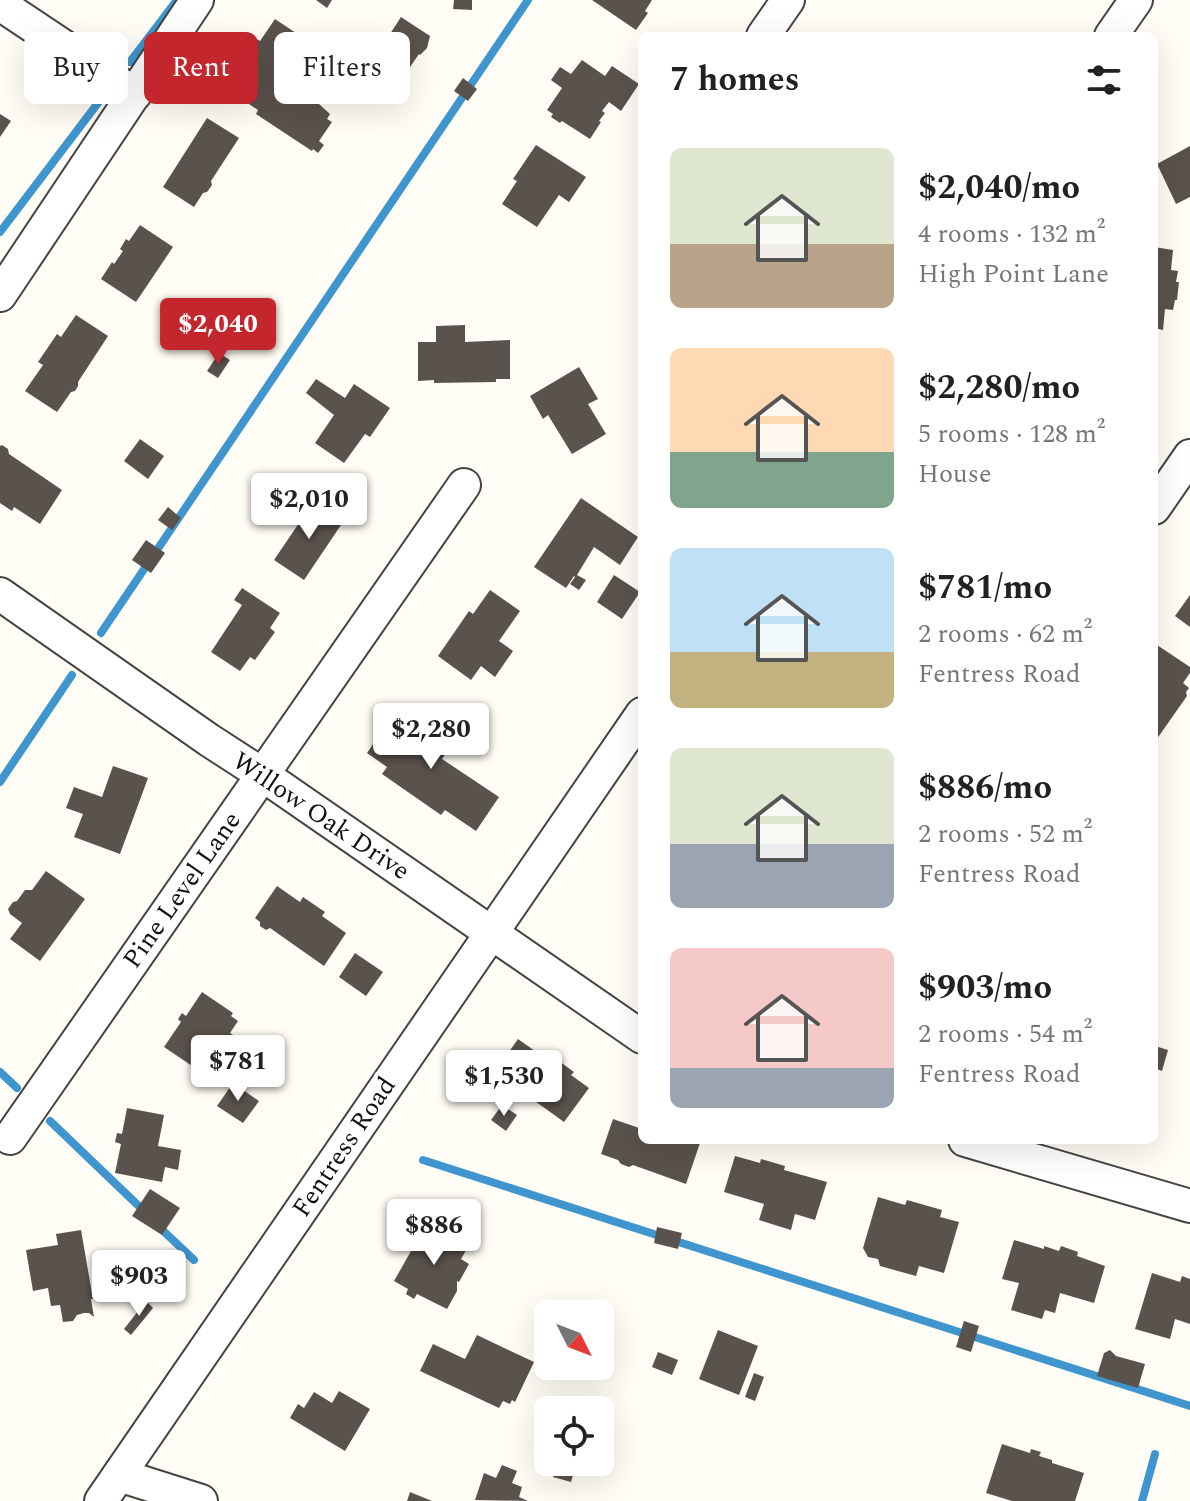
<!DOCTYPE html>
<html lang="en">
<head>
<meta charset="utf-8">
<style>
	body { margin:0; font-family:Spectral,serif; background:#f2f2f2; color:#222; height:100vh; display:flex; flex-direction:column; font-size:30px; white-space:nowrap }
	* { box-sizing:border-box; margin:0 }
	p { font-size:26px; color:#767676 }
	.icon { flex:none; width:44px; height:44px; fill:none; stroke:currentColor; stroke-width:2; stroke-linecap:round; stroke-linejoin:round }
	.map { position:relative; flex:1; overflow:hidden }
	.sheet { position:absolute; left:638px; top:32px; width:520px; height:1112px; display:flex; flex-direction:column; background:#fff; border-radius:12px; box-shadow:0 8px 32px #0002 }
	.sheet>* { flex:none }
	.banner { position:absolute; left:24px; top:32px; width:494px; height:72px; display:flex; gap:16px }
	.needle { width:52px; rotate:132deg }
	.tools { position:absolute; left:534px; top:1300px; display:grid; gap:16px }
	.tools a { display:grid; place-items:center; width:80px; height:80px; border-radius:12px; background:#fff; box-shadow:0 8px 32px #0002; font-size:40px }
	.price { position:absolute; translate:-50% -68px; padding:0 18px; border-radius:8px; background:#fff; color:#222; font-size:26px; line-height:52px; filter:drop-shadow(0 2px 4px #0008) }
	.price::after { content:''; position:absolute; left:50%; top:48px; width:24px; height:18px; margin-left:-12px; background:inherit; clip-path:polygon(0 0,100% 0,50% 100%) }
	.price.selected { background:#c4262e; color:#fff }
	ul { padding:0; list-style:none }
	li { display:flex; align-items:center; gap:24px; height:200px; padding:0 32px }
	li span { display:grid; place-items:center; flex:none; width:224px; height:160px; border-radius:12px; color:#555 }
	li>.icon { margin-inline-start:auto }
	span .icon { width:96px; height:96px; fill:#fffc; stroke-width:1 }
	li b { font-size:34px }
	h2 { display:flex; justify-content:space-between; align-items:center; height:96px; padding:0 32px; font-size:34px }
	.chip { padding:0 28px; border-radius:12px; background:#fff; box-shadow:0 8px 32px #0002; font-size:28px; line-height:72px }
	.chip.selected { background:#c4262e; color:#fff }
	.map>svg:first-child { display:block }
</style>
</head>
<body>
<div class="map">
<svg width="1190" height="1501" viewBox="0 0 1190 1501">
	<rect width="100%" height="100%" fill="#fffdf5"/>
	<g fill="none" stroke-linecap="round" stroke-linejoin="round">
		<g stroke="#3f96cf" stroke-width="8">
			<polyline points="130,62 177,0"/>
			<polyline points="0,232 101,99"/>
			<polyline points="101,633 528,0"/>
			<polyline points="0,782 72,675"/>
			<polyline points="0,1072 17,1088"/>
			<polyline points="50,1121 145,1212"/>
			<polyline points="423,1160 1190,1406"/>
			<polyline points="157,1225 194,1260"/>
			<polyline points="1142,1501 1155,1454"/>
		</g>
	</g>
	<g fill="#5a524d">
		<polygon points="316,0 332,0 327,8"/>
		<polygon points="454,0 472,0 472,10 453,9"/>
		<polygon points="592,0 652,0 645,11 648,13 636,30"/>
		<polygon points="401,17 430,36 427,48 420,55 419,54 408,70 379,51"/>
		<polygon points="275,19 308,41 292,66 324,87 320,92 319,104 330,114 327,119 332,122 319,141 324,145 318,153 313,149 312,151 256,114 258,110 228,90 243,67 238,64 255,38 260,41"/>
		<polygon points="582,60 605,76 612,66 639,84 621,111 609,102 602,111 605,113 599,121 601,122 590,139 562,121 560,123 551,117 553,114 547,110 562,88 551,80 560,67 571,74"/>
		<polygon points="463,78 477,89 468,101 454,91"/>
		<polygon points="378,80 398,92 391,104 371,91"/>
		<polygon points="0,114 11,121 0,137"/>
		<polygon points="207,118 239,138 211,181 212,185 207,192 203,193 194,207 163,187"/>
		<polygon points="536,145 586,177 569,202 559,195 537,227 502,204 517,181 513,179"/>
		<polygon points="1190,146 1190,197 1176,204 1157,164"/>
		<polygon points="140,225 173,247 136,302 101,279 112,262 114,264 123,251 120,249 126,239 129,241"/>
		<polygon points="1154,247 1173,250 1171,270 1178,271 1176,282 1179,282 1177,300 1175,300 1173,310 1165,309 1163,330 1154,328"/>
		<polygon points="76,315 108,336 78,382 78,386 75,391 71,392 57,412 25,391 43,365 38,362 57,334 61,337"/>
		<polygon points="465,325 465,342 510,340 510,379 496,379 496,382 434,383 434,380 418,381 418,342 436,342 436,326"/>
		<polygon points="219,353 230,360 218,378 207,371"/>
		<polygon points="579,367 598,399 588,404 606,434 572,454 548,415 543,419 530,396"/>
		<polygon points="316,379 345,398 354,384 390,408 370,437 365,434 344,463 315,443 334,415 306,393"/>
		<polygon points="140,439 164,456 148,479 124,461"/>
		<polygon points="2,445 8,449 9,454 62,490 40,524 14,507 12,511 0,503 0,446"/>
		<polygon points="581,498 638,537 620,565 594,547 577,575 586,580 579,590 570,584 575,577 574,576 566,588 534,567"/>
		<polygon points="314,501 343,522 304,580 274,560"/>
		<polygon points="168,507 181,518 172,530 158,520"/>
		<polygon points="146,540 165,553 151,573 132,560"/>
		<polygon points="614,575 640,592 622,619 597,602"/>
		<polygon points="242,588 280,613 270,628 275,632 255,660 250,657 240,671 211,652 242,605 234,600"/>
		<polygon points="490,590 520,611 499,641 513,651 495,677 481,666 471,680 438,656 469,611 473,614"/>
		<polygon points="1190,595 1190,627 1175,616"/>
		<polygon points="1157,645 1190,667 1190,673 1183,683 1189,688 1186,692 1187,696 1154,743 1154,648"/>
		<polygon points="415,713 455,740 442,759 499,797 476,831 445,810 441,815 382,774 387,767 367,753 388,722 402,732"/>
		<polygon points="113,766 148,778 120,854 74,837 83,814 66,808 74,787 102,797"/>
		<polygon points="46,871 85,899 40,961 10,939 22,923 10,914 8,909 13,902 17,901 25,890 32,890"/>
		<polygon points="277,886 300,902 303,897 325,912 322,916 346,933 324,966 270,928 266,930 260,926 260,922 255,918"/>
		<polygon points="355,953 383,972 366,996 339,977"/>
		<polygon points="202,992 233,1013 231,1016 238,1021 230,1033 250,1046 239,1063 221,1051 214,1060 210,1061 212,1062 204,1074 164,1047 181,1022 178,1019 182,1013 186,1016"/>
		<polygon points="518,1039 542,1056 545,1051 574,1072 571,1075 589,1088 564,1122 521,1091 516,1093 508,1087 507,1082 494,1073"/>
		<polygon points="1155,1046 1168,1050 1162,1071 1154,1068"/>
		<polygon points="233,1083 259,1101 243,1123 217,1106"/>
		<polygon points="502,1105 517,1115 506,1131 491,1120"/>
		<polygon points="127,1108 164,1115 158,1146 181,1150 178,1170 165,1167 162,1182 115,1173 121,1144 115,1142 117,1133 122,1134"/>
		<polygon points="613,1119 642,1129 642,1140 691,1140 700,1143 686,1184 633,1165 629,1167 621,1164 618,1160 601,1154"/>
		<polygon points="735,1156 760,1163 761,1159 785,1166 784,1170 827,1182 815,1220 795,1214 791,1230 759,1220 764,1204 724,1192"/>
		<polygon points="150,1189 180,1208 162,1235 132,1216"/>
		<polygon points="878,1197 905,1205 907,1200 942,1210 940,1217 959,1222 944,1273 919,1266 916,1276 880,1266 878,1259 868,1257 863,1248"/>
		<polygon points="427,1223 468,1247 461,1259 469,1264 459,1282 457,1281 457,1291 447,1309 417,1294 414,1299 406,1294 408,1289 394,1281"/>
		<polygon points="657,1227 682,1233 678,1249 654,1243"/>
		<polygon points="81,1230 93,1299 91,1299 94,1317 89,1313 84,1313 77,1315 73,1321 63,1322 60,1305 51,1306 48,1288 33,1291 26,1250 58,1245 56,1234"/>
		<polygon points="1014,1240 1044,1249 1044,1246 1059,1251 1061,1246 1078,1252 1077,1256 1105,1266 1094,1303 1060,1293 1055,1313 1045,1310 1042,1319 1011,1310 1019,1283 1002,1279"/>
		<polygon points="1152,1273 1180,1282 1182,1276 1190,1279 1190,1324 1175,1319 1170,1339 1135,1329"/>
		<polygon points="146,1301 153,1308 131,1335 124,1329"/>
		<polygon points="964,1321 979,1326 971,1352 956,1347"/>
		<polygon points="718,1330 758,1346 739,1395 699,1379"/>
		<polygon points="477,1335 534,1362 515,1402 512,1400 510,1404 503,1401 499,1408 420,1371 433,1344 465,1359"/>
		<polygon points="1110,1350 1116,1356 1145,1364 1138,1388 1097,1376 1104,1353"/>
		<polygon points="658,1352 678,1360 672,1375 652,1367"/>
		<polygon points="754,1373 764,1377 755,1401 745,1397"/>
		<polygon points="339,1391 370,1409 345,1451 290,1418 298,1404 304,1408 314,1392 332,1403"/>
		<polygon points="1002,1444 1030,1453 1031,1449 1041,1452 1039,1456 1052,1460 1052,1463 1084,1473 1075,1501 1012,1501 986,1493"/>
		<polygon points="558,1462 575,1468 571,1482 553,1477"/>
		<polygon points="502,1465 517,1471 512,1483 522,1487 519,1497 528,1501 475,1500 484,1473 496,1478"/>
		<polygon points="410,1492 432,1501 407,1501"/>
	</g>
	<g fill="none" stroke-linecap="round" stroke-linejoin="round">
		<g stroke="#444" stroke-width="36">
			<g id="minor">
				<polyline points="0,4 135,94"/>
				<polyline points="763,36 788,0"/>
				<polyline points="1111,36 1136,0"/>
				<polyline points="0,295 197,0"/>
				<polyline points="1154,508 1190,456"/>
				<polyline points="0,594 209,740 263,775 642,1037"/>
				<polyline points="10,1138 464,485"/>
				<polyline points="965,1140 1190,1206"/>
				<polyline points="119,1475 201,1501"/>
				<polyline points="101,1501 642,714"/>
			</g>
		</g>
		<use href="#minor" stroke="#fff" stroke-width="32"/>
	</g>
	<g text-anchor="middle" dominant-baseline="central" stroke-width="8" stroke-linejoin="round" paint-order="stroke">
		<g font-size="26" fill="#111" stroke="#fff">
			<text transform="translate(321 816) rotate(34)">Willow Oak Drive</text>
			<text transform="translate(182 890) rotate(-55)">Pine Level Lane</text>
			<text transform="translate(344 1147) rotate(-56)">Fentress Road</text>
		</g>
	</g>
</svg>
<div class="tools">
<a><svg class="needle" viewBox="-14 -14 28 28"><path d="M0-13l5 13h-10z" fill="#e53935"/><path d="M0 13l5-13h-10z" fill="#767676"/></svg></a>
<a><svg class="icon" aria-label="locate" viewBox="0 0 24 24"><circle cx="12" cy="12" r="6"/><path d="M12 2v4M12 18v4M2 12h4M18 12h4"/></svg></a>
</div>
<b class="price selected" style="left:218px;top:366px">$2,040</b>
<b class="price" style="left:309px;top:541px">$2,010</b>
<b class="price" style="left:431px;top:771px">$2,280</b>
<b class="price" style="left:238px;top:1103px">$781</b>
<b class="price" style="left:504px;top:1118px">$1,530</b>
<b class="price" style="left:434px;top:1267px">$886</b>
<b class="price" style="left:139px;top:1318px">$903</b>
<div class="banner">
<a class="chip">Buy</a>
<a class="chip selected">Rent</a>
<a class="chip">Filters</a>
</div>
<section class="sheet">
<h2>7 homes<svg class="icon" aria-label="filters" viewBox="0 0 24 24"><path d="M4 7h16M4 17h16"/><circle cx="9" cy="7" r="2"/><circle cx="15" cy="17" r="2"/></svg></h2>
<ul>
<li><span style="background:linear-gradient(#dfe7d0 60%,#b9a48a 0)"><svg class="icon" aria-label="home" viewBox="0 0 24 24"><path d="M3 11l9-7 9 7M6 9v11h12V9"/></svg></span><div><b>$2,040/mo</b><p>4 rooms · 132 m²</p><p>High Point Lane</p></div></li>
<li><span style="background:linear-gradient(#ffd9b3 65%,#7fa58c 0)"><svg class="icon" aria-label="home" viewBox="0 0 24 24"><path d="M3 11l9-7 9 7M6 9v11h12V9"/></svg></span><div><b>$2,280/mo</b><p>5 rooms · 128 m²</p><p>House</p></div></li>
<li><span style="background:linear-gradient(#bfe0f5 65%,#c2b280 0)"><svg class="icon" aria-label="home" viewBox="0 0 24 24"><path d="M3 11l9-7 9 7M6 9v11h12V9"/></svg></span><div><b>$781/mo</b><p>2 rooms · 62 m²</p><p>Fentress Road</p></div></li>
<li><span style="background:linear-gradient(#dfe7d0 60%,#9aa5b1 0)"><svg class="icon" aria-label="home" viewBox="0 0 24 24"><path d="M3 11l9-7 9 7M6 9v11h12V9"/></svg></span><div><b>$886/mo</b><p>2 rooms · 52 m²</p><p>Fentress Road</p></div></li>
<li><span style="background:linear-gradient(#f6c9c9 75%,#9aa5b1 0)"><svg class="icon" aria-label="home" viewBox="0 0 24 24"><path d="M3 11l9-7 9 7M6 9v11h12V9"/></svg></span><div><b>$903/mo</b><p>2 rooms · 54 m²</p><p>Fentress Road</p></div></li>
</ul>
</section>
</div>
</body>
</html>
